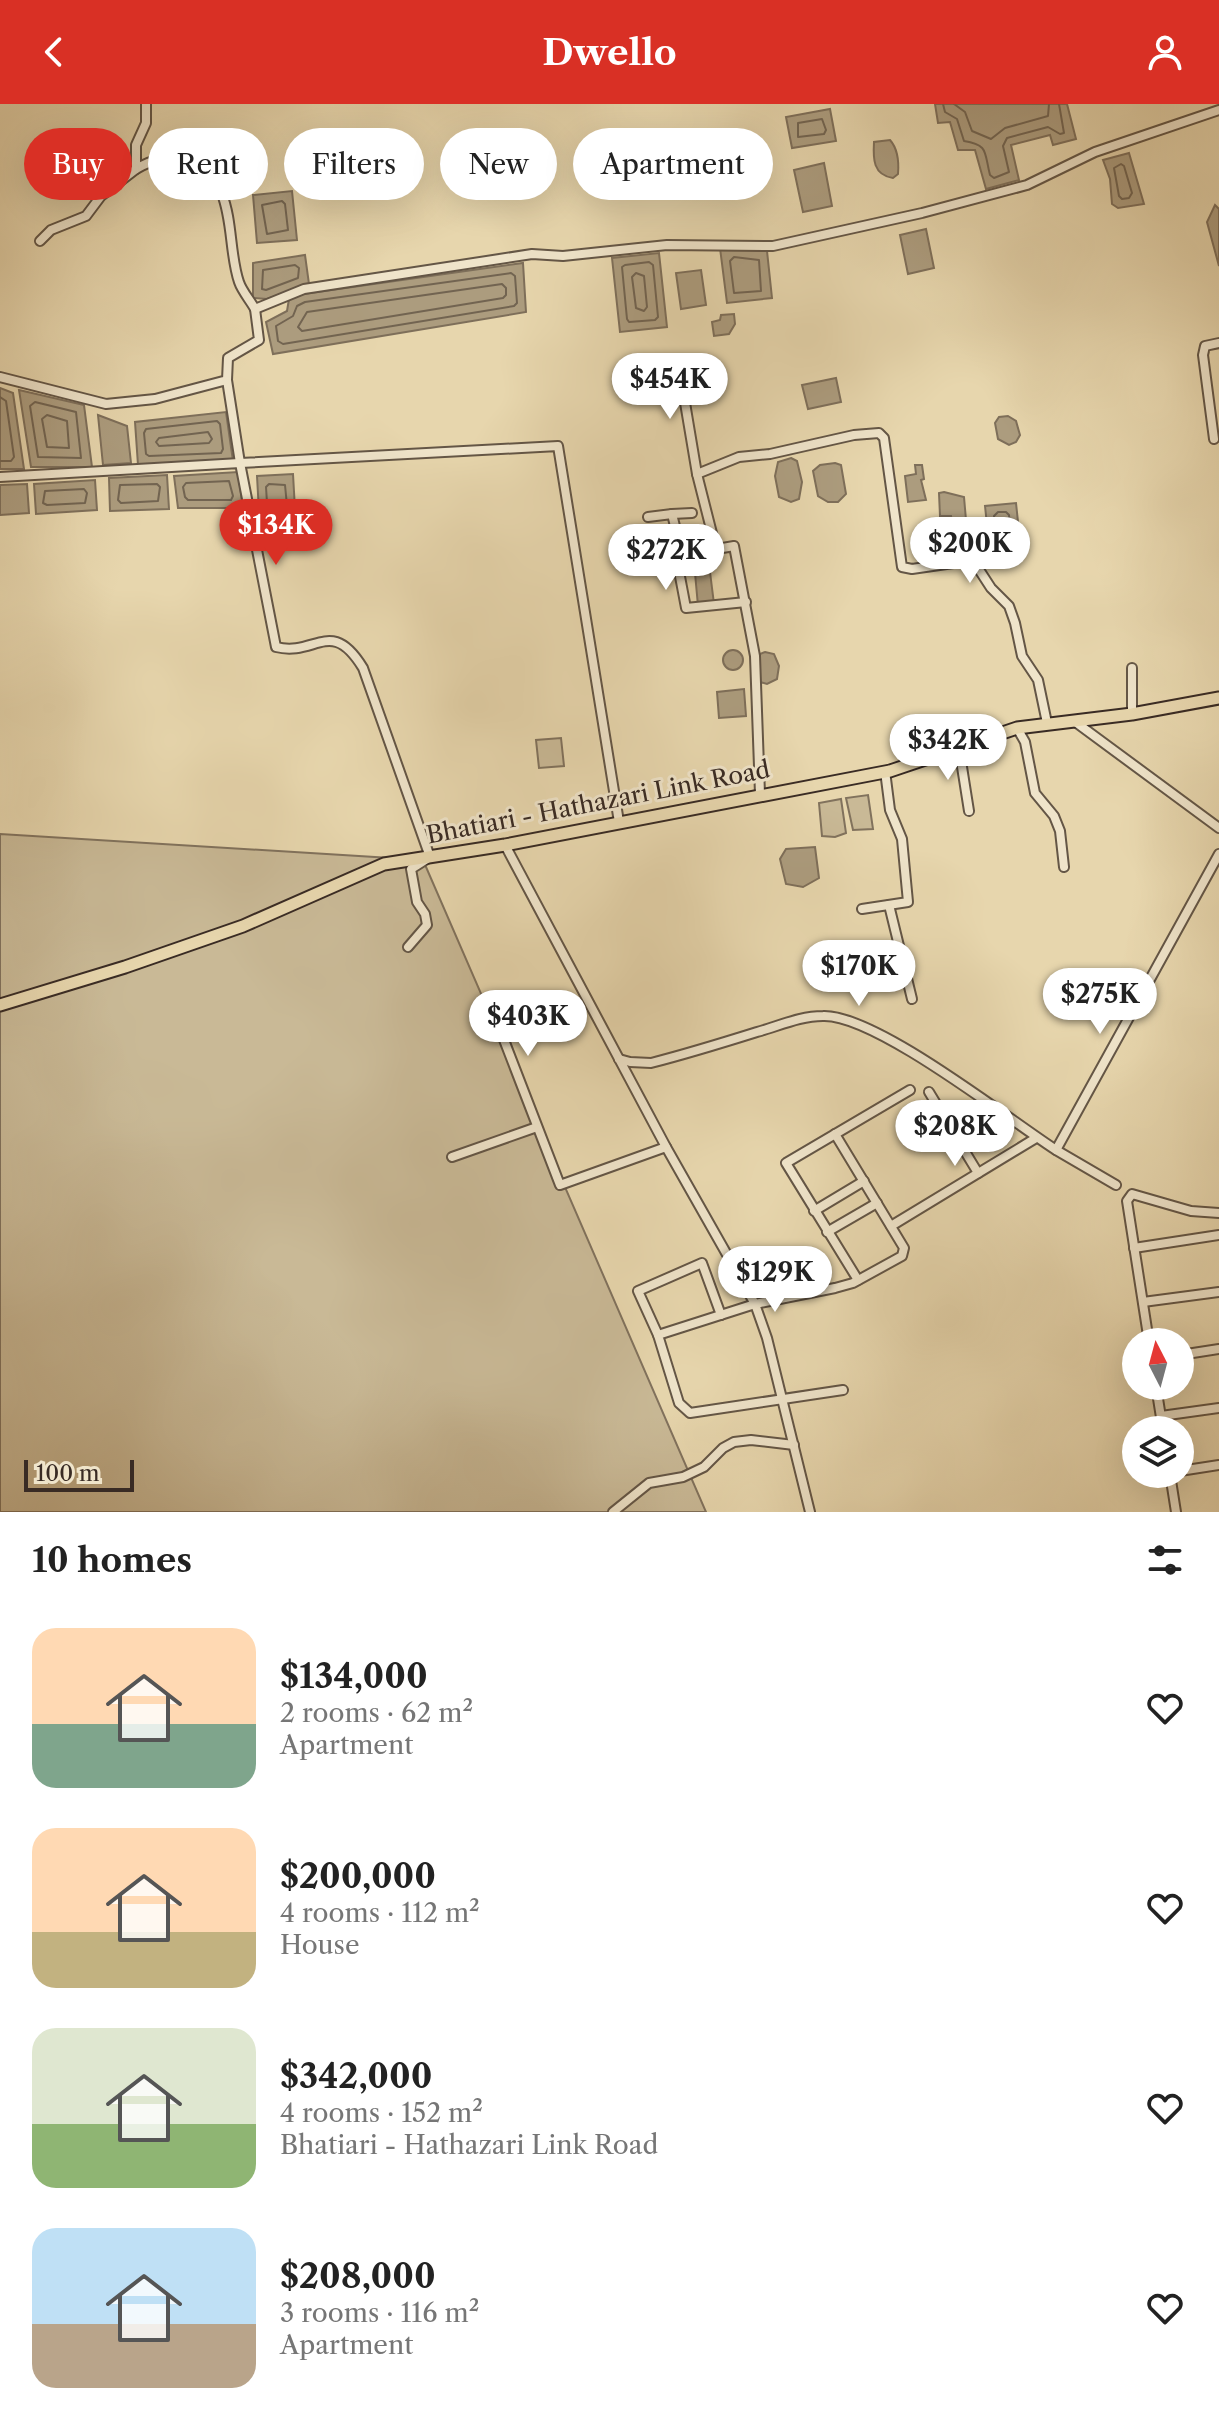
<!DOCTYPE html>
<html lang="en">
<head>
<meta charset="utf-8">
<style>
	body { margin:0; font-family:"Libre Caslon Text",serif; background:#f6f6f6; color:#222; height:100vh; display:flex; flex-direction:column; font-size:30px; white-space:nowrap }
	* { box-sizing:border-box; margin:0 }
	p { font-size:26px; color:#767676 }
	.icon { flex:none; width:44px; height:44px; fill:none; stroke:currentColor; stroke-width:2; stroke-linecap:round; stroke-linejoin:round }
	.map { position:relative; height:1408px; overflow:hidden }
	.sheet { display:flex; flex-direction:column; background:#fff; flex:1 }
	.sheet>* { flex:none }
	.guide { position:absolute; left:24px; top:24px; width:800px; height:72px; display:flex; gap:16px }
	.needle { width:52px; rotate:354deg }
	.buttons { position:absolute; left:1122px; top:1224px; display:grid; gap:16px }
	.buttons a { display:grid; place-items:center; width:72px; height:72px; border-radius:50%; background:#fff; box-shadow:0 8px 32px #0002; font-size:40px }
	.scale { position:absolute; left:24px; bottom:20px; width:110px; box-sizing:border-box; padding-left:8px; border:4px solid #392b24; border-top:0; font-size:22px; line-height:28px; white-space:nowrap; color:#392b24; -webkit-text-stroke:6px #efe4ca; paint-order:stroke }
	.price { position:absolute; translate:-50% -68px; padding:0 18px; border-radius:28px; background:#fff; color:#222; font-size:26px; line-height:52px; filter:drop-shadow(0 2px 4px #0008) }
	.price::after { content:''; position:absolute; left:50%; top:48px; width:24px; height:18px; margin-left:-12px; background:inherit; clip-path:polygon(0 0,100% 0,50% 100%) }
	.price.active { background:#d93025; color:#fff }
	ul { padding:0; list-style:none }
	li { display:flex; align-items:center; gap:24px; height:200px; padding:0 32px }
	li span { display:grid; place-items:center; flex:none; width:224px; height:160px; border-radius:24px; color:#555 }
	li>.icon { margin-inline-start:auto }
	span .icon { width:96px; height:96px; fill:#fffc; stroke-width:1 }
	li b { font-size:34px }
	h2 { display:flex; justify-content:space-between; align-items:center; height:96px; padding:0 32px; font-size:34px }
	.pill { padding:0 28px; border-radius:36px; background:#fff; box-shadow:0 8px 32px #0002; font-size:28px; line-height:72px }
	.pill.active { background:#d93025; color:#fff }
	header { display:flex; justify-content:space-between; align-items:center; height:104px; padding:0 32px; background:#d93025; color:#fff; font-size:36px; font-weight:700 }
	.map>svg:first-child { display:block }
</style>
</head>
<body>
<header><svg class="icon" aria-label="back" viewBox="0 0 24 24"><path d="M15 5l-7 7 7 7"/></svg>Dwello<svg class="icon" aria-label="person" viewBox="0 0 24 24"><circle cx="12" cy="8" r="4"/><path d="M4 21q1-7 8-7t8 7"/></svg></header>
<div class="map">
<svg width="1219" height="1408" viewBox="0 0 1219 1408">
	<rect width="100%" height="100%" fill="#e7d6ad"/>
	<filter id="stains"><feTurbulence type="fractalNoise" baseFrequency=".0025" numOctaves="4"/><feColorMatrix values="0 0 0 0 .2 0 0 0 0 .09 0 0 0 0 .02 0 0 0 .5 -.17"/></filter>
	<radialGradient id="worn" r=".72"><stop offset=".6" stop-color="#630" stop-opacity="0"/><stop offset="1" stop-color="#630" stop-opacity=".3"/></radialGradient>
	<g fill="#c9b996" stroke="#81725d" stroke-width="2">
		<polygon points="561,634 564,662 539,664 536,636"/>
		<polygon points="868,691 873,725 853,726 846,694"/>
		<polygon points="841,695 846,729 835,733 822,732 819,699"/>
		<polygon points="0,730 423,756 706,1408 0,1408"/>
		<polygon points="780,1160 791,1185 777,1189 762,1190 755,1172"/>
	</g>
	<g fill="#ac9c7e" stroke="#7e6f5a" stroke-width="2">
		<polygon points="935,0 1067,0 1076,35 1053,41 1050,31 1011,41 1019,76 986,85 975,46 958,46 950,18 938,19"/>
		<polygon points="830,5 836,37 792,44 786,13"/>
		<polygon points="720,31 727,69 709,73 702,34"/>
		<path d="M890 36C898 45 899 58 898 70L893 74C873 71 873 55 874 38Z"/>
		<polygon points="1129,49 1144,100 1118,104 1112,100 1110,75 1103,56"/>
		<polygon points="824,59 832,102 803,108 794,66"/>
		<polygon points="292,87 297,136 257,139 253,91"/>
		<polygon points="1215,101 1219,105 1219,162 1207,118"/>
		<polygon points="926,125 934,164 908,170 900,131"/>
		<polygon points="720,144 767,147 772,194 727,199"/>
		<polygon points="659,149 667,223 620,228 612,154"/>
		<polygon points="305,151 309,180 267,195 253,194 253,159"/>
		<polygon points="523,159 526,208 273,250 266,218 287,207 289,195 303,190"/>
		<polygon points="701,166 706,201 681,205 676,169"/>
		<polygon points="734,210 735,220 729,230 714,232 712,218 720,216 721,211"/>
		<polygon points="836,274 841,298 808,305 802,281"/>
		<polygon points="0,284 13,289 24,365 0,365"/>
		<polygon points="19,286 84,301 92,363 31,363"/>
		<polygon points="226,308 233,357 138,361 135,318"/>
		<polygon points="98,311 127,322 131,359 103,361"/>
		<polygon points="1008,312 1016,317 1020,331 1016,338 1009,341 998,335 995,319 999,313"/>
		<polygon points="791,354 797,357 802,378 799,395 791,398 779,393 775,372 778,358"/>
		<polygon points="835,359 841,361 846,390 838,398 828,398 818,392 813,367 820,361"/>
		<polygon points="915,361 922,361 924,375 921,376 926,396 908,398 905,372 916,370"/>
		<polygon points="238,368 243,404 178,404 174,372"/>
		<polygon points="293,370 296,423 260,426 257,372"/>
		<polygon points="167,371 169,405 110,407 109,374"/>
		<polygon points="95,376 97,406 36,410 34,380"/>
		<polygon points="27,380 29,409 0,411 0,381"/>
		<polygon points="944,388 964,393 966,416 962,420 953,422 951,412 940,412 939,389"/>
		<polygon points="1016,399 1021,446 990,449 985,402"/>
		<polygon points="710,468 714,500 698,502 695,469"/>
		<circle cx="733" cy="556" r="10"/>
		<polygon points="765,548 774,550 779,562 777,575 767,580 760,578 757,555 760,550"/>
		<polygon points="744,585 746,612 719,614 717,588"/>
		<polygon points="815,743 819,774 803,783 786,780 780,755 786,745"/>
	</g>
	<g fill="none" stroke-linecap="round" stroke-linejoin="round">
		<g stroke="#726451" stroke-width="2">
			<path d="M943 0 945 8 957 15 964 37C989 41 984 48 990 71L994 74 1009 68 1003 42 1007 34 1048 23 1060 30 1064 29 1059 0"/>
			<polyline points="954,0 965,8 972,27 991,35 1005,24 1048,12 1049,0"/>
			<polygon points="822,15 826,26 824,30 798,33 798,19"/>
			<polygon points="1121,60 1124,62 1132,89 1129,94 1122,95 1119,92 1114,64"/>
			<polygon points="282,97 285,100 288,126 267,130 262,101"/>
			<polygon points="734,153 759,156 761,187 734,189 730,157"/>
			<polygon points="649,158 653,161 658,213 655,216 629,218 627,215 622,163 625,161"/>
			<polygon points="295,161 299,164 298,174 266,186 262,185 263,166"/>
			<polygon points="511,169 515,172 517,199 514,202 283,240 278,237 276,222 293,212 297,202 305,198"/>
			<polygon points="636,169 644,172 647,203 644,207 636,204 632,173"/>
			<polygon points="502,180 506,184 506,191 503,194 302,227 298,223 307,208"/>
			<polyline points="0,293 6,297 14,353 11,357 0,357"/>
			<polygon points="35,298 76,308 81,354 38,353 30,302"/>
			<polygon points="47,311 67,317 69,344 47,343 42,315"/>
			<polygon points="217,317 220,320 223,345 221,349 149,352 146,350 144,329 146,325"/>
			<polygon points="208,328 212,335 209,339 159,342 156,338 159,334"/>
			<polygon points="229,377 233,392 231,396 188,396 185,393 183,383 186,379"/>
			<polygon points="157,380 160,383 158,397 121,399 118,396 120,381"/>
			<polygon points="269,380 285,381 288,412 285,416 271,417 268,415 266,383"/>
			<polygon points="84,385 87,389 85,399 47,401 43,399 45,387"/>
			<polygon points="998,408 1006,408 1009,411 1011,435 1008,439 1000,440 997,437 994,412"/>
		</g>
		<g stroke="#645646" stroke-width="12">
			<g id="minor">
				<path d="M146 0V19L136 41V65C155 54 168 52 189 59 239 75 225 138 239 178 242 187 250 196 255 205L304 185 532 150 563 152 667 141 773 142 922 109 1027 81 1095 48 1219 6"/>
				<polyline points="40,137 51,126 86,112 101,92 136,65"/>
				<polyline points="678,257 697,370"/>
				<polyline points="0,273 106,300 155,295 227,276 228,254 259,236 255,205"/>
				<polyline points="227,276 240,359 558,342 619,718"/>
				<polyline points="1214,335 1203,251 1205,242 1219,239"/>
				<path d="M0 373 240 359 276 543C316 553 331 512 363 564L430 753 411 765 417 798 425 810 427 821 408 843"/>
				<polyline points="672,410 692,409"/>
				<polyline points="648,413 672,410 682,451 734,442 755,552 760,690"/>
				<polyline points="716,445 697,370 739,353 770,350 854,331 879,329 884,334 902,463 912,465 967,457 978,464 991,484 1009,502 1015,519 1022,552 1038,576 1047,619"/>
				<polyline points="678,462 686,504 746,498"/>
				<polyline points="1132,564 1132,610"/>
				<polyline points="1074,617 1219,724"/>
				<polyline points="1017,624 1025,638 1035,689 1054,712 1060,727 1064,763"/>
				<polyline points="959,644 969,707"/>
				<polyline points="505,741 666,1043 755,1200 767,1234 810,1408"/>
				<polyline points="889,801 912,895"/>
				<polyline points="862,805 908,798 902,735 890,706 885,667"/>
				<polyline points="489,897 560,1081 666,1043"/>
				<path d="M619 955 630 958 651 959C686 950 722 939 757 928 779 922 800 912 823 912 875 910 1008 1015 1056 1046"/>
				<polyline points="929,988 978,1069"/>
				<polyline points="835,1030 904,1144 902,1152 853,1179 835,1184 755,1200 658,1231 679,1299 690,1309 843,1286"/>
				<polyline points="452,1053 537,1023"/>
				<polyline points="1116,1081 1056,1046 1219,750"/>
				<polyline points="814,1107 864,1077"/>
				<polyline points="891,1122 1036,1034"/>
				<polyline points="827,1128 877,1099"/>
				<polyline points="1134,1144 1219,1131"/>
				<polyline points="858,1176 786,1059 910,986"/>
				<polyline points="1143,1198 1219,1188"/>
				<polyline points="658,1231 638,1187 702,1159 721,1211"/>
				<polyline points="1149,1238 1127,1097 1132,1090 1191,1107 1219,1109"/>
				<polyline points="1180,1251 1219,1245"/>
				<polyline points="1156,1282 1163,1326"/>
				<polyline points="1161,1312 1219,1304"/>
				<polyline points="1180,1367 1219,1361"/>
				<polyline points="1170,1370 1176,1408"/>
				<polyline points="613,1408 649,1379 683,1373 704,1363 723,1344 734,1338 751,1336 794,1341"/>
			</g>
		</g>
		<g stroke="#392b24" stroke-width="15">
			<polyline id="major" points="0,901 125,863 243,822 384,760 505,741 890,667 1017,624 1132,610 1219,594"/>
		</g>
		<use href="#minor" stroke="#efe4ca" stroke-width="8"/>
		<use href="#major" stroke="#e7d6ad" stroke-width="11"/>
	</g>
	<g text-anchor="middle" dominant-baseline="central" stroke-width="6" stroke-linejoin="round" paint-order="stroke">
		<g font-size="24" fill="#392b24" stroke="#efe4ca">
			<text transform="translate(598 698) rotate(-11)">Bhatiari - Hathazari Link Road</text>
		</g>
	</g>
	<rect width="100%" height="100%" filter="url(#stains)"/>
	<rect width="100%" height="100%" fill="url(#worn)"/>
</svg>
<div class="buttons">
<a><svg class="needle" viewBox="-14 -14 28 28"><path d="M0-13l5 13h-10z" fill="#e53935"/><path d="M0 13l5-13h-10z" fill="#767676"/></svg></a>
<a><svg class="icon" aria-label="layers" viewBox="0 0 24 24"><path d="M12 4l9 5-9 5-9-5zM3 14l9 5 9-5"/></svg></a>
</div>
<div class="scale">100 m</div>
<b class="price" style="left:670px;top:317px">$454K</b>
<b class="price active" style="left:276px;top:463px">$134K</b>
<b class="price" style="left:970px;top:481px">$200K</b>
<b class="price" style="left:666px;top:488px">$272K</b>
<b class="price" style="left:948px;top:678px">$342K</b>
<b class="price" style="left:859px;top:904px">$170K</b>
<b class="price" style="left:1100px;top:932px">$275K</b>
<b class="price" style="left:528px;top:954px">$403K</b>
<b class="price" style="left:955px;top:1064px">$208K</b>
<b class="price" style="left:775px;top:1210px">$129K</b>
<div class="guide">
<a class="pill active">Buy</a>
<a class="pill">Rent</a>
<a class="pill">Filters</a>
<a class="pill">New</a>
<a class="pill">Apartment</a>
</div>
</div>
<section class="sheet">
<h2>10 homes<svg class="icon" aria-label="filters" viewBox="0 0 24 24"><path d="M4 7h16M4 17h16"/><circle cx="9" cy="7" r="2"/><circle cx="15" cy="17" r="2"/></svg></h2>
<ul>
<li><span style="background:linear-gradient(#ffd9b3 60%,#7fa58c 0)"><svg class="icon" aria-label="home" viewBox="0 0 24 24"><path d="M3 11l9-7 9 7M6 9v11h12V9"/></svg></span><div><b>$134,000</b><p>2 rooms · 62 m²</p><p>Apartment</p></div><svg class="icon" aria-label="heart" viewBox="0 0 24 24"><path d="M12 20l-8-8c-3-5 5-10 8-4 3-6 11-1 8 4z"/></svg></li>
<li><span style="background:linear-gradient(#ffd9b3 65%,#c2b280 0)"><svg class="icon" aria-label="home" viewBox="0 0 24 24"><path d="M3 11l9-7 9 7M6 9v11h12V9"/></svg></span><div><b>$200,000</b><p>4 rooms · 112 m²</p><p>House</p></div><svg class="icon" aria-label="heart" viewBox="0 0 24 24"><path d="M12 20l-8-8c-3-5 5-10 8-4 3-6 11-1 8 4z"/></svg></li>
<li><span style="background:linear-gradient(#dfe7d0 60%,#8fb573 0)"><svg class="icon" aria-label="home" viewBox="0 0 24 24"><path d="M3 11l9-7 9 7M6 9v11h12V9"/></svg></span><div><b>$342,000</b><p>4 rooms · 152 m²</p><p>Bhatiari - Hathazari Link Road</p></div><svg class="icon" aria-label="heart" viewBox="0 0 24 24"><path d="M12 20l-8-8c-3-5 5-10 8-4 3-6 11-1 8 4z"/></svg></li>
<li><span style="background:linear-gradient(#bfe0f5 60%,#b9a48a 0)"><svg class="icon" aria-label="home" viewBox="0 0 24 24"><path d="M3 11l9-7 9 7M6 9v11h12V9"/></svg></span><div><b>$208,000</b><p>3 rooms · 116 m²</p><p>Apartment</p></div><svg class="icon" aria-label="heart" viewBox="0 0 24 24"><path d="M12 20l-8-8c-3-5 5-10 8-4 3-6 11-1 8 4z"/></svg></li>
</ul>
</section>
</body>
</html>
